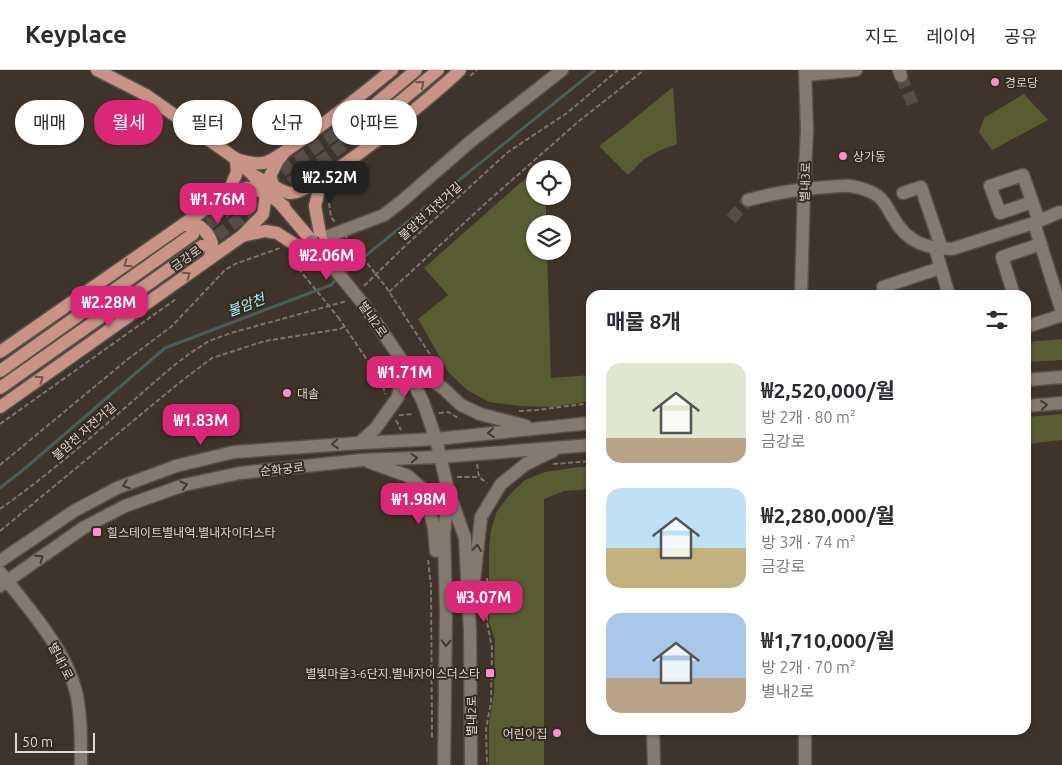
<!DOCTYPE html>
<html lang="ko">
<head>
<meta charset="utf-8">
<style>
	body { margin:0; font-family:Ubuntu,"Noto Sans KR",sans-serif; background:#f2f2f3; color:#2b2b33; height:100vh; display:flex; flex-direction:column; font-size:19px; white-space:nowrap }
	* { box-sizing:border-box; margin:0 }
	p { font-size:16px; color:#7c7c81 }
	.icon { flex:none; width:28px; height:28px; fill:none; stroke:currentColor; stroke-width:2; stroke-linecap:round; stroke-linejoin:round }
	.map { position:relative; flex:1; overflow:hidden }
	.panel { position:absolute; left:586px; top:220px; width:445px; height:445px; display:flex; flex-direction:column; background:#fff; border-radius:15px; box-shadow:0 1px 4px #0004 }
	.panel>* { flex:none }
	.banner { position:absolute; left:15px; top:30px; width:475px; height:45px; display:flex; gap:10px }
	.fabs { position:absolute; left:526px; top:90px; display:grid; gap:10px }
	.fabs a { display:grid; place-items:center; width:45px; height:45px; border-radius:50%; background:#fff; box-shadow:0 1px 4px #0004; font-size:25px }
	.scale { position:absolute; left:15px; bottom:12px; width:80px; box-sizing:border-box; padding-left:5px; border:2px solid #ded8d2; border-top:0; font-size:14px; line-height:18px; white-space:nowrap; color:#ded8d2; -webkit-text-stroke:4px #342a21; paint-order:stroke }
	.price { position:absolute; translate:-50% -42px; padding:0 11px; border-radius:10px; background:#db2777; color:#fff; font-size:16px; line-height:32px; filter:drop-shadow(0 1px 2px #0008) }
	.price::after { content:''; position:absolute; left:50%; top:30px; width:15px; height:11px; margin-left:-8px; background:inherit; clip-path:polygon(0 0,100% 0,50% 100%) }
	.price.on { background:#222; color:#fff }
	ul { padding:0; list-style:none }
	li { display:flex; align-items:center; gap:15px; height:125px; padding:0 20px }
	li span { display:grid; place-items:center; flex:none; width:140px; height:100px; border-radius:15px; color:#555 }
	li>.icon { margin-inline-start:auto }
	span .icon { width:60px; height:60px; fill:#fffc; stroke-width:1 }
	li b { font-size:21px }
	h2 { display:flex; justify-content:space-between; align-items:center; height:60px; padding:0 20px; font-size:21px }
	.chip { padding:0 18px; border-radius:22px; background:#fff; box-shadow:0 1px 4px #0004; font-size:18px; line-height:45px }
	.chip.on { background:#db2777; color:#fff }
	header { display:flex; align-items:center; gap:30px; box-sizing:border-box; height:70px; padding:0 25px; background:#fff; border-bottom:1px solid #e1e1e2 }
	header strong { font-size:24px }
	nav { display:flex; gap:28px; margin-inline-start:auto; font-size:18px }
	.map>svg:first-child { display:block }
</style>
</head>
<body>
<header>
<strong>Keyplace</strong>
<nav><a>지도</a><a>레이어</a><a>공유</a></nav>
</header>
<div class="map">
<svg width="1062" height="695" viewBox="0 0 1062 695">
	<rect width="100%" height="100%" fill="#3e342b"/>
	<g fill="#575c32">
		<polygon points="673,17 677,74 661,80 644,89 628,105 599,76 624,57"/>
		<polygon points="1024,24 1048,50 992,80 979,62 984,48"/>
		<polygon points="535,100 535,126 546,126 546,154 535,154 535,181 547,181 551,308 591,305 591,331 552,337 520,336 489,332 467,320 449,303 418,249 448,225 424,198"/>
		<polygon points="1062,269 1062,290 1026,292 1026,272"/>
		<polygon points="1062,344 1062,370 1026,374 1026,347"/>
		<polygon points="579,397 591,397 591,419 564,421 544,429 544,695 489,695 489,654 494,623 495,570 489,552 489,478 491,460 497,441 510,424 525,410 545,402"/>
	</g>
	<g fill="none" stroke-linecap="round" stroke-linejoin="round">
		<g stroke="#4b5c5d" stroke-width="3">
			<polyline points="343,204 595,0"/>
			<polyline points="0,418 23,400 165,278 331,215 338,208"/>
		</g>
		<g stroke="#564d44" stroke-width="12" stroke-dasharray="12 6" stroke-linecap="butt">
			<polyline points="901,6 913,35"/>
			<polyline points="731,149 748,130"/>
		</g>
		<g stroke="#564d44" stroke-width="12" stroke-dasharray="12 6" stroke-linecap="butt">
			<polyline points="194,164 367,41"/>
			<polyline points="202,176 377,51"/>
		</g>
		<g stroke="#595148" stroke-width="15">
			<g id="minor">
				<polyline points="899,0 901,6"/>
				<polyline points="806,5 856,0"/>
				<polyline points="903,123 921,117 942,179"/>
				<path d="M748 130C774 123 800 119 827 117 835 117 843 115 850 116 859 117 872 121 879 127 886 133 889 141 894 149 908 173 926 178 952 179L1034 153 1060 142"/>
				<polyline points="1032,132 1000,143 990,116 1023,105 1039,151"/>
				<polyline points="1034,153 1062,242"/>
				<polyline points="321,169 384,145 402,131 470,72 562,0"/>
				<polyline points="935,178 949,225"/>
				<polyline points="801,225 804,119 807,60 805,0"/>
				<polyline points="885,225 883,217 940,198"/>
				<polyline points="1014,225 1002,187 1041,174"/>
				<polyline points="364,235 403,292 423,332 436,369 448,420 465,468 470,561 471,695"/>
				<polyline points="1026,257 1062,245"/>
				<polyline points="1026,310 1062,307"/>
				<polyline points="1026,336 1062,333"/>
				<polyline points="359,373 375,359 398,327 403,292 443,318 461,335 480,344 526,356"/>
				<polyline points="369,392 408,406 425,421 434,458 436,481"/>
				<polyline points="0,491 74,441 117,418 176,396 234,382 359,373 436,369 591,353"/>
				<path d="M0 502C28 538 67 580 77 626 81 649 81 671 81 695"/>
				<polyline points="474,511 481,447 501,414 526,394 553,381"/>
				<polyline points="0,516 83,458 125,436 184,415 240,403 362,390 440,387 591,375"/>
				<polyline points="653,660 654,695"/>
				<polyline points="805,660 805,695"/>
				<polyline points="444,695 446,540 444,463 448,425"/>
			</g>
		</g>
		<g stroke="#595148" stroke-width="15">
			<g id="major">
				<polyline points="97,0 146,25 236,89 257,109"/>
				<path d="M354 31C348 45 346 62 364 69 367 71 372 70 376 71"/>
				<polyline points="367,41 416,0"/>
				<polyline points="377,51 438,0"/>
				<path d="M255 106C263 110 282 122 290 123 315 125 438 22 460 0"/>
				<polyline points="329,108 319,120 315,136 321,169 331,191"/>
				<polyline points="275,120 270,106 277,92 283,84"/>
				<path d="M224 126 231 116 237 102 236 89C245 92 258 95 267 92 279 87 291 77 303 69 333 47 363 24 392 0"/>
				<polyline points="278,131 312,171"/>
				<path d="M183 155C188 155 194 153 199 156 207 161 214 172 212 181 211 184 210 186 209 189"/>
				<polyline points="242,166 265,161 277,163 333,199"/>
				<path d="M0 282 224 126C230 124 242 118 248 118 260 118 275 129 284 136"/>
				<polyline points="0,301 193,164"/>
				<polyline points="0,318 202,176"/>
				<polyline points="0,337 242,166 263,144 266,124 253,105"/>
			</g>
		</g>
		<g stroke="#7c746c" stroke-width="2" stroke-dasharray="5 2.5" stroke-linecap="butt">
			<polyline points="470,6 477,0"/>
			<polyline points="329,133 331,147 335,152"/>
			<polyline points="364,216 404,177 508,82 567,43 618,0"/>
			<polyline points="386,217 442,303"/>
			<polyline points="389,222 487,132 579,51 644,0"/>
			<polyline points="338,247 382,312 385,324"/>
			<polyline points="519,341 537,340 591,333"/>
			<polyline points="439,343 448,342 460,349"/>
			<polyline points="399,345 414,344"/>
			<polyline points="396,350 401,360"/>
			<polyline points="0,354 176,229"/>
			<polyline points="477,394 479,407 487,413"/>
			<polyline points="553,394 591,391"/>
			<polyline points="0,395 128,289 172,256 225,200 235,194 280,178"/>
			<polyline points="457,407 479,407"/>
			<path d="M0 439C61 396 116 345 172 297L189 284 209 271 231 263 347 231"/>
			<polyline points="0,461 179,313 212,288 265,271 340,259 345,256"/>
			<polyline points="428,490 431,516 432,668"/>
			<polyline points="487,508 487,552 492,578 491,632 486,659 487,695"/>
		</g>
		<use href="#minor" stroke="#857a6f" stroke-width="12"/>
		<use href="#major" stroke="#c99388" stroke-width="12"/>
		<g stroke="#595148" stroke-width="15" stroke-linecap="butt">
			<polyline id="minor-bridge" points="312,171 364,235"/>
		</g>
		<g stroke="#7c746c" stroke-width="2" stroke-dasharray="5 2.5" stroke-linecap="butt">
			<polyline points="344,164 386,217"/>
			<polyline points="289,187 338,247"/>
		</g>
		<use href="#minor-bridge" stroke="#857a6f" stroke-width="12"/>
	</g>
	<defs><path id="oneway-chevron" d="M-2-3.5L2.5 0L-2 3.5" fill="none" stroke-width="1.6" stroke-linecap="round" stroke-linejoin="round" transform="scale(1.25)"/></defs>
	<g stroke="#70544a">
		<use href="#oneway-chevron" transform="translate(421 14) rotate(-40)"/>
		<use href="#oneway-chevron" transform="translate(127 194) rotate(145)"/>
		<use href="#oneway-chevron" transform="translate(187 205) rotate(-35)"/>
		<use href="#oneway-chevron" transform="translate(40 309) rotate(-35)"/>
	</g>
	<g stroke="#443a31">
		<use href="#oneway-chevron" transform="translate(1044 335) rotate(-5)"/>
		<use href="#oneway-chevron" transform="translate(491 363) rotate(175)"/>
		<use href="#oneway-chevron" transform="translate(335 374) rotate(176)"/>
		<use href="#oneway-chevron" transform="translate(414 388) rotate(-2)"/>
		<use href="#oneway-chevron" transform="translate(126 415) rotate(160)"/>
		<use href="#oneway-chevron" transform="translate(184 415) rotate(-16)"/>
		<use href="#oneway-chevron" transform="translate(477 478) rotate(-84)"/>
		<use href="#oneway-chevron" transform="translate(40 488) rotate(-34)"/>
		<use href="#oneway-chevron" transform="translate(446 573) rotate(91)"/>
	</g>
	<g fill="#f890cb" stroke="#342a21" stroke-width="2">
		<circle cx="995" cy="12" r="5"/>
		<circle cx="843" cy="86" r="5"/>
		<circle cx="287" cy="323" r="5"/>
		<rect x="92" y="457" width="10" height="10" rx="2.5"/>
		<rect x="485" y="598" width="10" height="10" rx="2.5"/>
		<circle cx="557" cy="663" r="5"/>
	</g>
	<g text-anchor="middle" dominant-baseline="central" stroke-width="4" stroke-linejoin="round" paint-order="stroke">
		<g font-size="12" fill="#ded8d2" stroke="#342a21" text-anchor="start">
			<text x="1005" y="12">경로당</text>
			<text x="853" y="86">상가동</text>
			<text x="297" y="323">대솔</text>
			<text x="107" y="462">힐스테이트별내역.별내자이더스타</text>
			<text x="480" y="603" text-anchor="end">별빛마을3-6단지.별내자이스더스타</text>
			<text x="547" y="663" text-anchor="end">어린이집</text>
		</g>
		<g font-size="12" fill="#ded8d2" stroke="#342a21">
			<text transform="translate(805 112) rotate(-88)">별내3로</text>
			<text transform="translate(430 141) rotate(-42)">불암천 자전거길</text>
			<text transform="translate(186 188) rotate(-35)">금강로</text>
			<text transform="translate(373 249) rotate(55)">별내2로</text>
			<text transform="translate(84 361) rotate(-41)">불암천 자전거길</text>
			<text transform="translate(282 399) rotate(-6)">순화궁로</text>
			<text transform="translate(61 591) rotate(63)">별내1로</text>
			<text transform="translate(471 646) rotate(-90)">별내2로</text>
		</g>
		<g font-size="14" font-style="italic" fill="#aef1fd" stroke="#342a21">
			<text transform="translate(246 235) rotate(-21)">불암천</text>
		</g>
	</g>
</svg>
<div class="fabs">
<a><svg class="icon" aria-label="locate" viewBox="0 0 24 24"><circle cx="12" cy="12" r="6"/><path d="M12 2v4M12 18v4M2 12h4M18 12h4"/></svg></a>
<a><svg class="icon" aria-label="layers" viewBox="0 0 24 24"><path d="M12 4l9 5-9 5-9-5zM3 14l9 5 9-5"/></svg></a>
</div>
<div class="scale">50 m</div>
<b class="price on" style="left:330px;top:133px">₩2.52M</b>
<b class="price" style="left:218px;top:155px">₩1.76M</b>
<b class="price" style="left:327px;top:211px">₩2.06M</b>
<b class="price" style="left:109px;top:258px">₩2.28M</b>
<b class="price" style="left:405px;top:328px">₩1.71M</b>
<b class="price" style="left:201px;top:376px">₩1.83M</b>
<b class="price" style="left:419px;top:455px">₩1.98M</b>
<b class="price" style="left:484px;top:553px">₩3.07M</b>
<div class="banner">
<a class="chip">매매</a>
<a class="chip on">월세</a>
<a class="chip">필터</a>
<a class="chip">신규</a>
<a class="chip">아파트</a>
</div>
<section class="panel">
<h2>매물 8개<svg class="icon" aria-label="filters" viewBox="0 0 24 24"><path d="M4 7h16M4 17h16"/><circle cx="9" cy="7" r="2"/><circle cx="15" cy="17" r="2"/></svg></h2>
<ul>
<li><span style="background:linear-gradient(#dfe7d0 75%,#b9a48a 0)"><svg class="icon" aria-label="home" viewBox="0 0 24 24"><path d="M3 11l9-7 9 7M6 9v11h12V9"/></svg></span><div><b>₩2,520,000/월</b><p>방 2개 · 80 m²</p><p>금강로</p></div></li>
<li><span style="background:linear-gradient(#bfe0f5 60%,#c2b280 0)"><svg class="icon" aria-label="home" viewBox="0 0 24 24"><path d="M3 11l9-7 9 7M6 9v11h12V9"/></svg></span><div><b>₩2,280,000/월</b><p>방 3개 · 74 m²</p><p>금강로</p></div></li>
<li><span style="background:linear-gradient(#a9c7e8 65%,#b9a48a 0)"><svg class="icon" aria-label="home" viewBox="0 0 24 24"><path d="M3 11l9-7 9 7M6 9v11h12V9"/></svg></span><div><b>₩1,710,000/월</b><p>방 2개 · 70 m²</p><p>별내2로</p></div></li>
</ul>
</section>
</div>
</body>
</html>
